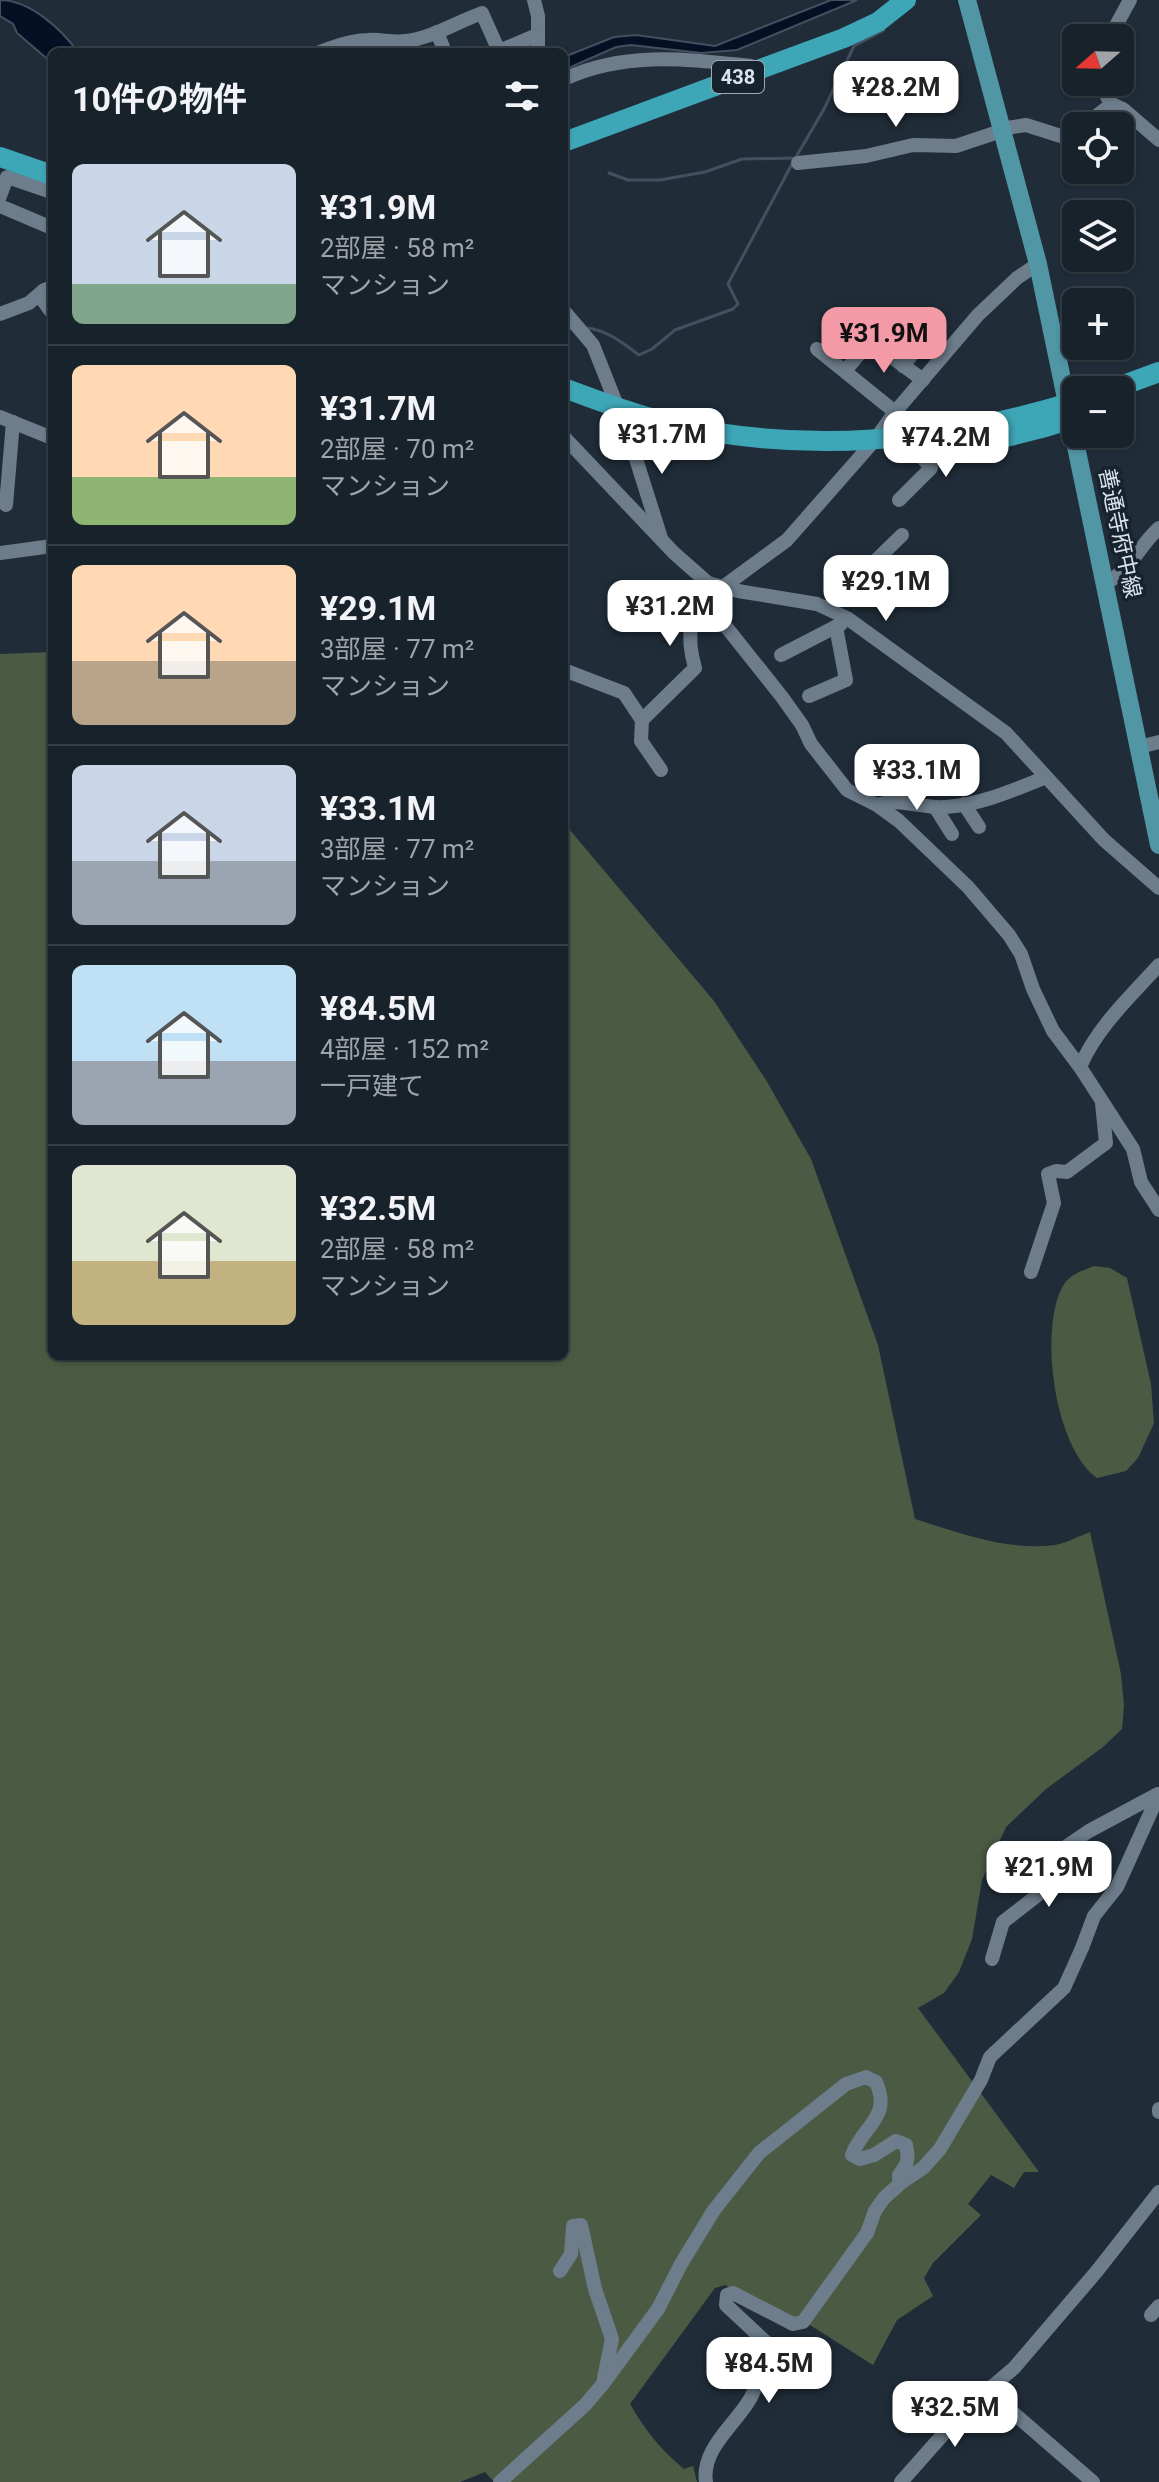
<!DOCTYPE html>
<html lang="ja">
<head>
<meta charset="utf-8">
<style>
	body { margin:0; font-family:Roboto,"Noto Sans JP",sans-serif; background:#212a33; color:#f1f3f6; height:100vh; display:flex; flex-direction:column; font-size:30px; white-space:nowrap }
	* { box-sizing:border-box; margin:0 }
	p { font-size:26px; color:#9fa4a9 }
	.icon { flex:none; width:44px; height:44px; fill:none; stroke:currentColor; stroke-width:2; stroke-linecap:round; stroke-linejoin:round }
	.map { position:relative; flex:1; overflow:hidden }
	.side { position:absolute; left:48px; top:48px; width:520px; height:1312px; display:flex; flex-direction:column; background:#18222b; border-radius:12px; box-shadow:0 2px 6px #0004,0 0 0 2px #363f47 }
	.side>* { flex:none }
	.needle { width:52px; rotate:250deg }
	.tools { position:absolute; left:1062px; top:24px; display:grid; gap:16px }
	.tools a { display:grid; place-items:center; width:72px; height:72px; border-radius:12px; background:#18222b; box-shadow:0 2px 6px #0004,0 0 0 2px #363f47; font-size:40px }
	.price { position:absolute; translate:-50% -68px; padding:0 18px; border-radius:16px; background:#fff; color:#222; font-size:26px; line-height:52px; filter:drop-shadow(0 2px 4px #0008) }
	.price::after { content:''; position:absolute; left:50%; top:48px; width:24px; height:18px; margin-left:-12px; background:inherit; clip-path:polygon(0 0,100% 0,50% 100%) }
	.price.active { background:#f49aa6; color:#111 }
	ul { padding:0; list-style:none }
	li { display:flex; align-items:center; gap:24px; height:200px; padding:0 24px }
	li+li { border-top:2px solid #363f47 }
	li span { display:grid; place-items:center; flex:none; width:224px; height:160px; border-radius:12px; color:#555 }
	li>.icon { margin-inline-start:auto }
	span .icon { width:96px; height:96px; fill:#fffc; stroke-width:1 }
	li b { font-size:34px }
	h2 { display:flex; justify-content:space-between; align-items:center; height:96px; padding:0 24px; font-size:34px }
	.map>svg:first-child { display:block }
</style>
</head>
<body>
<div class="map">
<svg width="1159" height="2482" viewBox="0 0 1159 2482">
	<rect width="100%" height="100%" fill="#202d39"/>
	<g fill="#4b5a43">
		<path d="M52 652V1356H564V823L714 1001 766 1080 811 1159 878 1345 915 1519C960 1533 1006 1551 1055 1545 1067 1543 1079 1536 1090 1532L1121 1674 1124 1705 1122 1729 1103 1747 1046 1789 1006 1827 982 1880 972 1939 959 1972 944 1993 918 2008 1039 2172H1024L1014 2188 991 2175 968 2204 981 2215 933 2263 924 2278 933 2296 897 2320 873 2365 802 2320H794L725 2285 715 2288 630 2404C645 2430 661 2450 684 2469L693 2466 697 2482H494L485 2472 460 2482H0V654Z"/>
		<path d="M1094 1266 1110 1268 1127 1278 1151 1384 1154 1423 1138 1458 1126 1471 1097 1478C1055 1449 1038 1330 1063 1286 1070 1274 1082 1271 1094 1266Z"/>
	</g>
	<g fill="#041024" stroke="#444f5f" stroke-width="2">
		<path d="M0 0C30 0 61 29 78 52H52V63L17 33 13 24 0 16Z"/>
		<polygon points="831,0 857,0 737,50 701,53 631,45 616,47 564,70 564,57 614,37 636,35 715,46"/>
	</g>
	<g fill="none" stroke-linecap="round" stroke-linejoin="round">
		<g stroke="#444f5f" stroke-width="3">
			<polyline points="796,157 824,109 854,46 884,30"/>
			<polyline points="609,173 628,180 660,180 705,172 742,159 796,158"/>
			<path d="M586 328C606 329 624 344 639 355L652 349 675 330 733 309 738 304 728 284 792 164"/>
		</g>
		<g stroke="#6d7d8b" stroke-width="14">
			<polyline points="534,0 538,16 538,52"/>
			<polyline points="437,32 445,52"/>
			<polyline points="1112,38 1113,31 1130,0"/>
			<path d="M320 52C333 47 353 40 368 40 381 39 393 43 406 41 432 38 457 22 482 13L499 51"/>
			<polyline points="497,52 537,35"/>
			<path d="M564 79C626 51 685 59 751 66L757 70"/>
			<polyline points="1108,82 1107,97 1112,104"/>
			<polyline points="1083,126 1112,104 1123,109 1159,140"/>
			<polyline points="1000,129 1026,125 1064,137 1076,131"/>
			<polyline points="798,163 866,156 913,145 956,146 1001,131"/>
			<polyline points="0,196 7,177 48,191 52,178"/>
			<polyline points="0,206 52,228"/>
			<polyline points="39,295 52,313"/>
			<polyline points="564,311 593,345 618,408"/>
			<polyline points="0,314 29,303 44,290 52,287"/>
			<polyline points="817,349 895,412"/>
			<polyline points="903,366 918,347"/>
			<polyline points="845,371 870,341 923,380"/>
			<polyline points="0,417 52,438"/>
			<polyline points="625,424 661,538"/>
			<polyline points="564,437 674,553 708,583 738,591 817,604 847,618 1006,733 1104,840 1159,888"/>
			<polyline points="899,500 931,468 916,450"/>
			<polyline points="6,505 13,422"/>
			<polyline points="0,553 52,546"/>
			<polyline points="708,583 712,609 782,697 802,725 811,744 847,790 877,805 899,821 968,887 1009,935 1021,954 1033,989 1053,1031 1080,1067 1133,1149 1141,1182 1159,1210"/>
			<path d="M1106 583C1133 568 1138 547 1159 528"/>
			<polyline points="723,587 787,540 874,441 895,412 978,315 1017,278 1038,264"/>
			<polyline points="827,608 902,535"/>
			<polyline points="781,655 841,624"/>
			<polyline points="564,670 624,693 642,720 641,741 661,770"/>
			<polyline points="809,696 846,680 836,627"/>
			<path d="M642 720 695 668C685 633 691 616 708 584"/>
			<polyline points="1139,747 1159,742"/>
			<polyline points="964,804 979,827"/>
			<path d="M877 805C900 797 922 809 945 807 980 805 1014 790 1046 777"/>
			<polyline points="935,807 952,834"/>
			<path d="M1080 1067C1097 1027 1131 996 1159 965"/>
			<polyline points="1031,1272 1054,1203 1048,1174 1056,1171 1067,1172 1106,1143 1102,1103"/>
			<polyline points="992,1959 1003,1922 1052,1884 1058,1875 1067,1846 1089,1831 1158,1794"/>
			<polyline points="1159,2109 1159,2112"/>
			<polyline points="560,2271 571,2254 573,2226 581,2225 595,2289 612,2339 604,2378"/>
			<polyline points="1151,2315 1159,2306"/>
			<polyline points="987,2390 1093,2482"/>
			<path d="M500 2482 585 2405 602 2385 658 2309 681 2264 714 2210 759 2153 846 2084 866 2077 876 2082C892 2118 863 2125 852 2155L860 2159 874 2155 896 2141 906 2145C909 2159 908 2164 899 2175V2179L902 2182 923 2168 940 2149 981 2080 990 2057 1064 1988 1082 1948 1094 1916 1117 1887 1159 1794"/>
			<path d="M706 2482C701 2449 735 2425 750 2399 759 2384 763 2362 769 2345L726 2305 727 2295 733 2293 793 2324 803 2322 867 2233 875 2211 884 2198 902 2182"/>
			<polyline points="901,2482 978,2395 994,2385 1014,2368 1097,2271 1159,2192"/>
		</g>
		<polyline stroke="#5196a5" stroke-width="18" points="967,0 1038,264 1159,845"/>
		<g stroke="#3ea7b7" stroke-width="20">
			<polyline points="564,142 844,38 878,22 906,0"/>
			<polyline points="0,157 52,175"/>
			<path d="M564 388C604 403 644 418 686 427 817 454 949 440 1076 401"/>
			<polyline points="1110,390 1159,372"/>
			<path d="M897 452C957 449 1019 436 1076 418"/>
		</g>
	</g>
	<g text-anchor="middle" dominant-baseline="central" stroke-width="7" stroke-linejoin="round" paint-order="stroke">
		<rect fill="#16232f" stroke="#9fa9b2" stroke-width="2" x="712" y="61" width="52" height="32" rx="6"/>
		<g font-size="20" font-weight="bold" fill="#dae2ea">
			<text x="738" y="77">438</text>
		</g>
		<g font-size="22" fill="#dae2ea" stroke="#16232f">
			<text transform="translate(1120 533) rotate(78)">善通寺府中線</text>
		</g>
	</g>
</svg>
<div class="tools">
<a><svg class="needle" viewBox="-14 -14 28 28"><path d="M0-13l5 13h-10z" fill="#e53935"/><path d="M0 13l5-13h-10z" fill="#9fa4a9"/></svg></a>
<a><svg class="icon" aria-label="locate" viewBox="0 0 24 24"><circle cx="12" cy="12" r="6"/><path d="M12 2v4M12 18v4M2 12h4M18 12h4"/></svg></a>
<a><svg class="icon" aria-label="layers" viewBox="0 0 24 24"><path d="M12 4l9 5-9 5-9-5zM3 14l9 5 9-5"/></svg></a>
<a>+</a>
<a>−</a>
</div>
<b class="price" style="left:896px;top:129px">¥28.2M</b>
<b class="price active" style="left:884px;top:375px">¥31.9M</b>
<b class="price" style="left:662px;top:476px">¥31.7M</b>
<b class="price" style="left:946px;top:479px">¥74.2M</b>
<b class="price" style="left:886px;top:623px">¥29.1M</b>
<b class="price" style="left:670px;top:648px">¥31.2M</b>
<b class="price" style="left:917px;top:812px">¥33.1M</b>
<b class="price" style="left:1049px;top:1909px">¥21.9M</b>
<b class="price" style="left:769px;top:2405px">¥84.5M</b>
<b class="price" style="left:955px;top:2449px">¥32.5M</b>
<section class="side">
<h2>10件の物件<svg class="icon" aria-label="filters" viewBox="0 0 24 24"><path d="M4 7h16M4 17h16"/><circle cx="9" cy="7" r="2"/><circle cx="15" cy="17" r="2"/></svg></h2>
<ul>
<li><span style="background:linear-gradient(#c9d6e8 75%,#7fa58c 0)"><svg class="icon" aria-label="home" viewBox="0 0 24 24"><path d="M3 11l9-7 9 7M6 9v11h12V9"/></svg></span><div><b>¥31.9M</b><p>2部屋 · 58 m²</p><p>マンション</p></div></li>
<li><span style="background:linear-gradient(#ffd9b3 70%,#8fb573 0)"><svg class="icon" aria-label="home" viewBox="0 0 24 24"><path d="M3 11l9-7 9 7M6 9v11h12V9"/></svg></span><div><b>¥31.7M</b><p>2部屋 · 70 m²</p><p>マンション</p></div></li>
<li><span style="background:linear-gradient(#ffd9b3 60%,#b9a48a 0)"><svg class="icon" aria-label="home" viewBox="0 0 24 24"><path d="M3 11l9-7 9 7M6 9v11h12V9"/></svg></span><div><b>¥29.1M</b><p>3部屋 · 77 m²</p><p>マンション</p></div></li>
<li><span style="background:linear-gradient(#c9d6e8 60%,#9aa5b1 0)"><svg class="icon" aria-label="home" viewBox="0 0 24 24"><path d="M3 11l9-7 9 7M6 9v11h12V9"/></svg></span><div><b>¥33.1M</b><p>3部屋 · 77 m²</p><p>マンション</p></div></li>
<li><span style="background:linear-gradient(#bfe0f5 60%,#9aa5b1 0)"><svg class="icon" aria-label="home" viewBox="0 0 24 24"><path d="M3 11l9-7 9 7M6 9v11h12V9"/></svg></span><div><b>¥84.5M</b><p>4部屋 · 152 m²</p><p>一戸建て</p></div></li>
<li><span style="background:linear-gradient(#dfe7d0 60%,#c2b280 0)"><svg class="icon" aria-label="home" viewBox="0 0 24 24"><path d="M3 11l9-7 9 7M6 9v11h12V9"/></svg></span><div><b>¥32.5M</b><p>2部屋 · 58 m²</p><p>マンション</p></div></li>
</ul>
</section>
</div>
</body>
</html>
